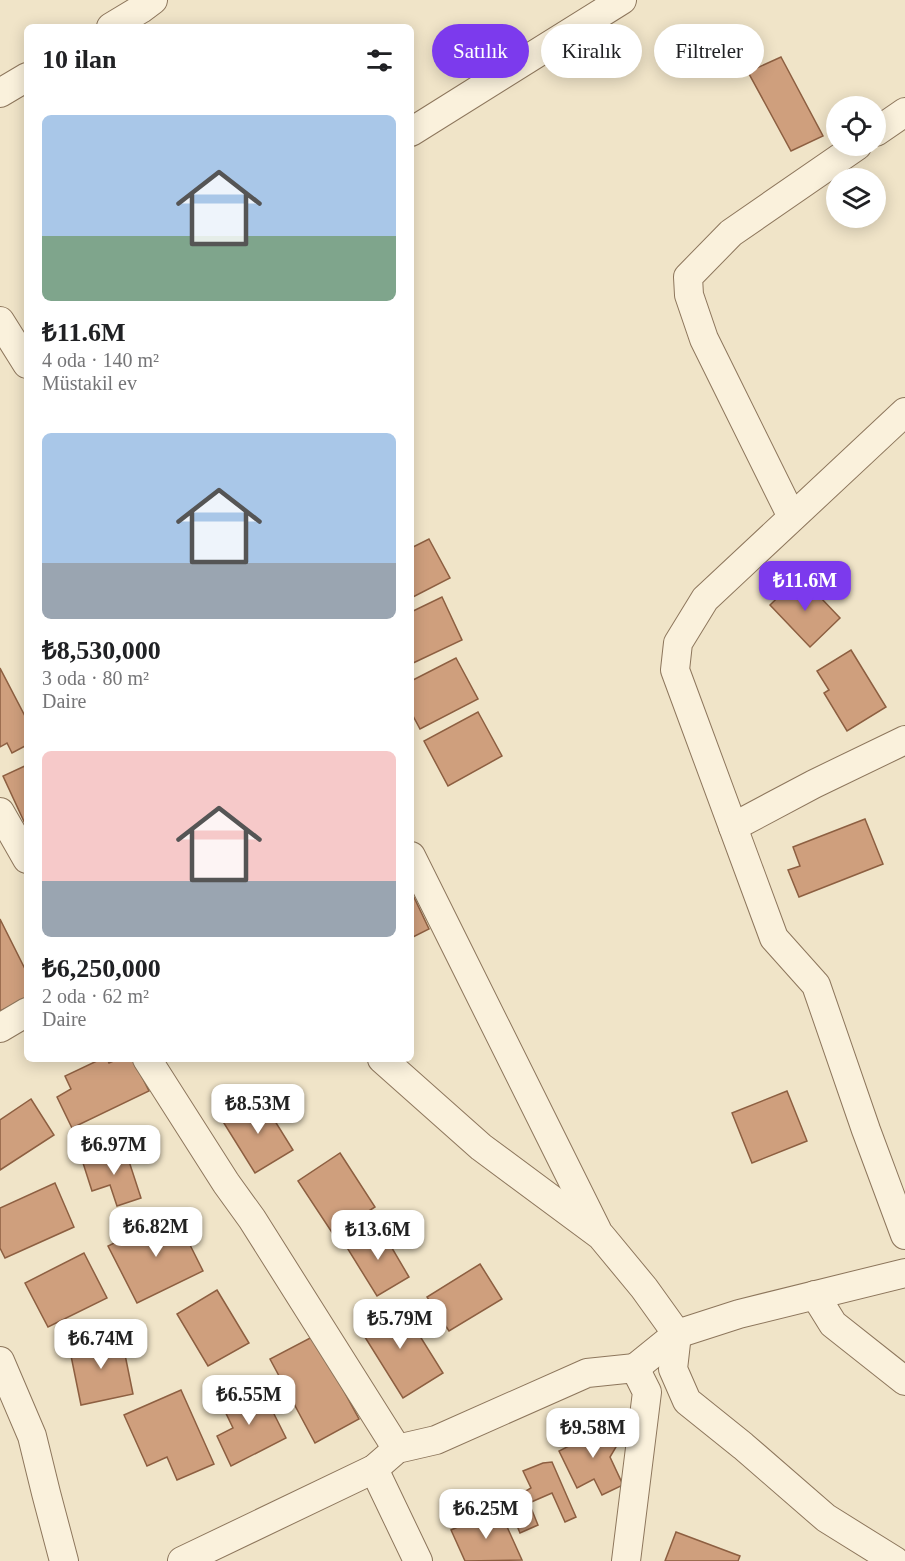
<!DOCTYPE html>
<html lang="tr">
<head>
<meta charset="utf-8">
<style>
	body { margin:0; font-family:Georgia,serif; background:#f2f2f2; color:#202124; height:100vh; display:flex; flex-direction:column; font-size:22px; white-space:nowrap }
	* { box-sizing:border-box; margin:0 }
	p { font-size:20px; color:#757577 }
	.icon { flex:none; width:33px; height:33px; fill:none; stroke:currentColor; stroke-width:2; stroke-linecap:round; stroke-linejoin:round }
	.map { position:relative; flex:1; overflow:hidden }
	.drawer { position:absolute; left:24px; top:24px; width:390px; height:1038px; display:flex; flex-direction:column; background:#fff; border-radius:9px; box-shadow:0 3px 15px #0003 }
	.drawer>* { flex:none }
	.hud { position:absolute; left:432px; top:24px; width:382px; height:54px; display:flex; gap:12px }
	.controls { position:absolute; left:826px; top:96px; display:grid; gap:12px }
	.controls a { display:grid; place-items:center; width:60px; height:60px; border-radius:50%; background:#fff; box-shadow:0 3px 15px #0003; font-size:30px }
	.price { position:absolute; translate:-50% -51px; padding:0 14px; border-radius:12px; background:#fff; color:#222; font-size:20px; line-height:39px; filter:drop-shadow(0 2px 3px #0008) }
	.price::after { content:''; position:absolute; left:50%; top:36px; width:18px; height:14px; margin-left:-9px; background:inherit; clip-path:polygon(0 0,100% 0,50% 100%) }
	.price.on { background:#7c3aed; color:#fff }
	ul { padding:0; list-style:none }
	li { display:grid; align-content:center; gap:12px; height:318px; padding:0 18px }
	li span { display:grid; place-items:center; height:186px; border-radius:9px; color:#555 }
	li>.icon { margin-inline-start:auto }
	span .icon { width:108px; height:108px; fill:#fffc; stroke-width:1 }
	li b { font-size:26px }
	h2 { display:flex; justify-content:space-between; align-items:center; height:72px; padding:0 18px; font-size:26px }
	.chip { padding:0 21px; border-radius:27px; background:#fff; box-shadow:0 3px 15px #0003; font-size:21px; line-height:54px }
	.chip.on { background:#7c3aed; color:#fff }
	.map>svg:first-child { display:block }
</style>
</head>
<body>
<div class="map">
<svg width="905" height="1561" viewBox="0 0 905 1561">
	<rect width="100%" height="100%" fill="#f0e4c8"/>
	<g fill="#cf9f7d" stroke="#8d5f41" stroke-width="1.5">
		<polygon points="781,57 823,136 791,151 748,72"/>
		<polygon points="429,539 450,578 411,598 411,548"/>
		<polygon points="800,576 840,618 810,647 770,605"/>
		<polygon points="442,597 462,640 411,664 411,612"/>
		<polygon points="851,650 886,707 847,731 824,693 829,690 817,671"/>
		<polygon points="456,658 478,699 420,729 411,712 411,681"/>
		<polygon points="0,668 27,720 27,745 12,753 7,743 0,747"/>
		<polygon points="478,712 502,756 448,786 424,741"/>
		<polygon points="27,765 27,828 3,776"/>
		<polygon points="865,819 883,864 799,897 788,870 800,866 793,847"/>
		<polygon points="411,891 429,929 411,938"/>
		<polygon points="0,919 27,973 27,998 0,1011"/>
		<polygon points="101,1059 107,1059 109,1063 118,1059 133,1059 149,1091 72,1128 57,1097 71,1089 65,1076"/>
		<polygon points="787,1091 807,1141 752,1163 732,1113"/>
		<polygon points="260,1097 293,1150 255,1173 222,1120"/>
		<polygon points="31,1099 54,1135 0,1170 0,1120"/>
		<polygon points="125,1149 141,1198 117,1206 110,1185 92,1191 83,1163"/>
		<polygon points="340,1153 375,1207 333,1234 298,1181"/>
		<polygon points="55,1183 74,1227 5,1258 0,1248 0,1208"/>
		<polygon points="174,1213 203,1271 137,1303 108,1246"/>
		<polygon points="379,1226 409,1277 377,1296 346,1246"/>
		<polygon points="84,1253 107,1298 48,1327 25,1283"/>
		<polygon points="480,1264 502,1299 449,1331 427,1297"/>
		<polygon points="217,1290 249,1343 208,1366 177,1314"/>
		<polygon points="398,1301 443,1373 403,1398 358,1326"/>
		<polygon points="121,1335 133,1394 81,1405 69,1346"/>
		<polygon points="314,1336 359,1419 315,1443 270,1359"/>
		<polygon points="259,1384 286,1438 231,1466 217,1436 233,1428 221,1403"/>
		<polygon points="181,1390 214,1464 177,1480 167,1457 147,1466 124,1415"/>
		<polygon points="603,1420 616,1447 610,1457 623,1485 602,1495 594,1479 577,1488 559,1451 577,1442 573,1435"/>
		<polygon points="552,1462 576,1517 565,1522 552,1493 529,1503 538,1525 520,1533 515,1521 521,1519 517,1510 529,1505 524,1492 531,1488 523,1471 543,1463"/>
		<polygon points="499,1509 522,1560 465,1561 451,1530"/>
		<polygon points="676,1532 740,1556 738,1561 665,1561"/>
	</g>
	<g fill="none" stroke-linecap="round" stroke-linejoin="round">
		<g stroke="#8d765c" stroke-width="30">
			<g id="minor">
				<polyline points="111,27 141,9 153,0"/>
				<polyline points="0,93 27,77"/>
				<polyline points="411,132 622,0"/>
				<polyline points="876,132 905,112"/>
				<polyline points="0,321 27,364"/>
				<polyline points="905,412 705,599 678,643 675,670 774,938 816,985 866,1130 905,1235"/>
				<polyline points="792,517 704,339 689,295 688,277 731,233 857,146"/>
				<polyline points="0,812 27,859"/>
				<polyline points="733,827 814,784 905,740"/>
				<polyline points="411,856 597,1230"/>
				<polyline points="0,1028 27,1012"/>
				<polyline points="147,1059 226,1183 252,1219 397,1449"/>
				<polyline points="382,1059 481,1147 601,1236 644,1288 677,1334 673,1369 687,1401 743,1446 826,1518 895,1561"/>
				<polyline points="815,1295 833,1324 905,1381"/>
				<polyline points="0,1361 32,1436 46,1493 64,1561"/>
				<polyline points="635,1368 677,1334 739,1314 905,1273"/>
				<polyline points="374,1469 418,1561"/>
				<polyline points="182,1561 374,1469 397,1449 436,1440 587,1373 635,1368 647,1392 626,1561"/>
			</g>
		</g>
		<use href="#minor" stroke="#faf1dc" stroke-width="28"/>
	</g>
</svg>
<div class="controls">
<a><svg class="icon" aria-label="locate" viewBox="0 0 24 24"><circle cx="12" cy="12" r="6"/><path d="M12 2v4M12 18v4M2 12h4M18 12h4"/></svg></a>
<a><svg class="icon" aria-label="layers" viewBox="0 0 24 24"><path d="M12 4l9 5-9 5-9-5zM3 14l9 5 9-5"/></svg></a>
</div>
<b class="price on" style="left:805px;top:612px">₺11.6M</b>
<b class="price" style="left:258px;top:1135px">₺8.53M</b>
<b class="price" style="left:114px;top:1176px">₺6.97M</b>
<b class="price" style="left:156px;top:1258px">₺6.82M</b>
<b class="price" style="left:378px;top:1261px">₺13.6M</b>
<b class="price" style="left:400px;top:1350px">₺5.79M</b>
<b class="price" style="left:101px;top:1370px">₺6.74M</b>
<b class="price" style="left:249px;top:1426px">₺6.55M</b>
<b class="price" style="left:593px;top:1459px">₺9.58M</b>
<b class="price" style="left:486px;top:1540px">₺6.25M</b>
<div class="hud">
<a class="chip on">Satılık</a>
<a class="chip">Kiralık</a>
<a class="chip">Filtreler</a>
</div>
<section class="drawer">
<h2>10 ilan<svg class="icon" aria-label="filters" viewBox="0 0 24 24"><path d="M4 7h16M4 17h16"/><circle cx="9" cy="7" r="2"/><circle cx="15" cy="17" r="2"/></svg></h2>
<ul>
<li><span style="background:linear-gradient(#a9c7e8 65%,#7fa58c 0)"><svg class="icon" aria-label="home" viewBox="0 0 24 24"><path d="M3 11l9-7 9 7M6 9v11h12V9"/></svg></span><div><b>₺11.6M</b><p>4 oda · 140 m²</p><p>Müstakil ev</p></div></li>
<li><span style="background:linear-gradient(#a9c7e8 70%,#9aa5b1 0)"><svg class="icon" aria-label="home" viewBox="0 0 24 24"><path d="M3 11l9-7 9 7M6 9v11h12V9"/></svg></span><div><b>₺8,530,000</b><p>3 oda · 80 m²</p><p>Daire</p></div></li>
<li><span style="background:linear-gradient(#f6c9c9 70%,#9aa5b1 0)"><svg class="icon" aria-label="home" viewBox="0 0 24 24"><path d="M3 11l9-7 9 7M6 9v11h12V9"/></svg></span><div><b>₺6,250,000</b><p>2 oda · 62 m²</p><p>Daire</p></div></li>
</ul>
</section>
</div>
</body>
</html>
